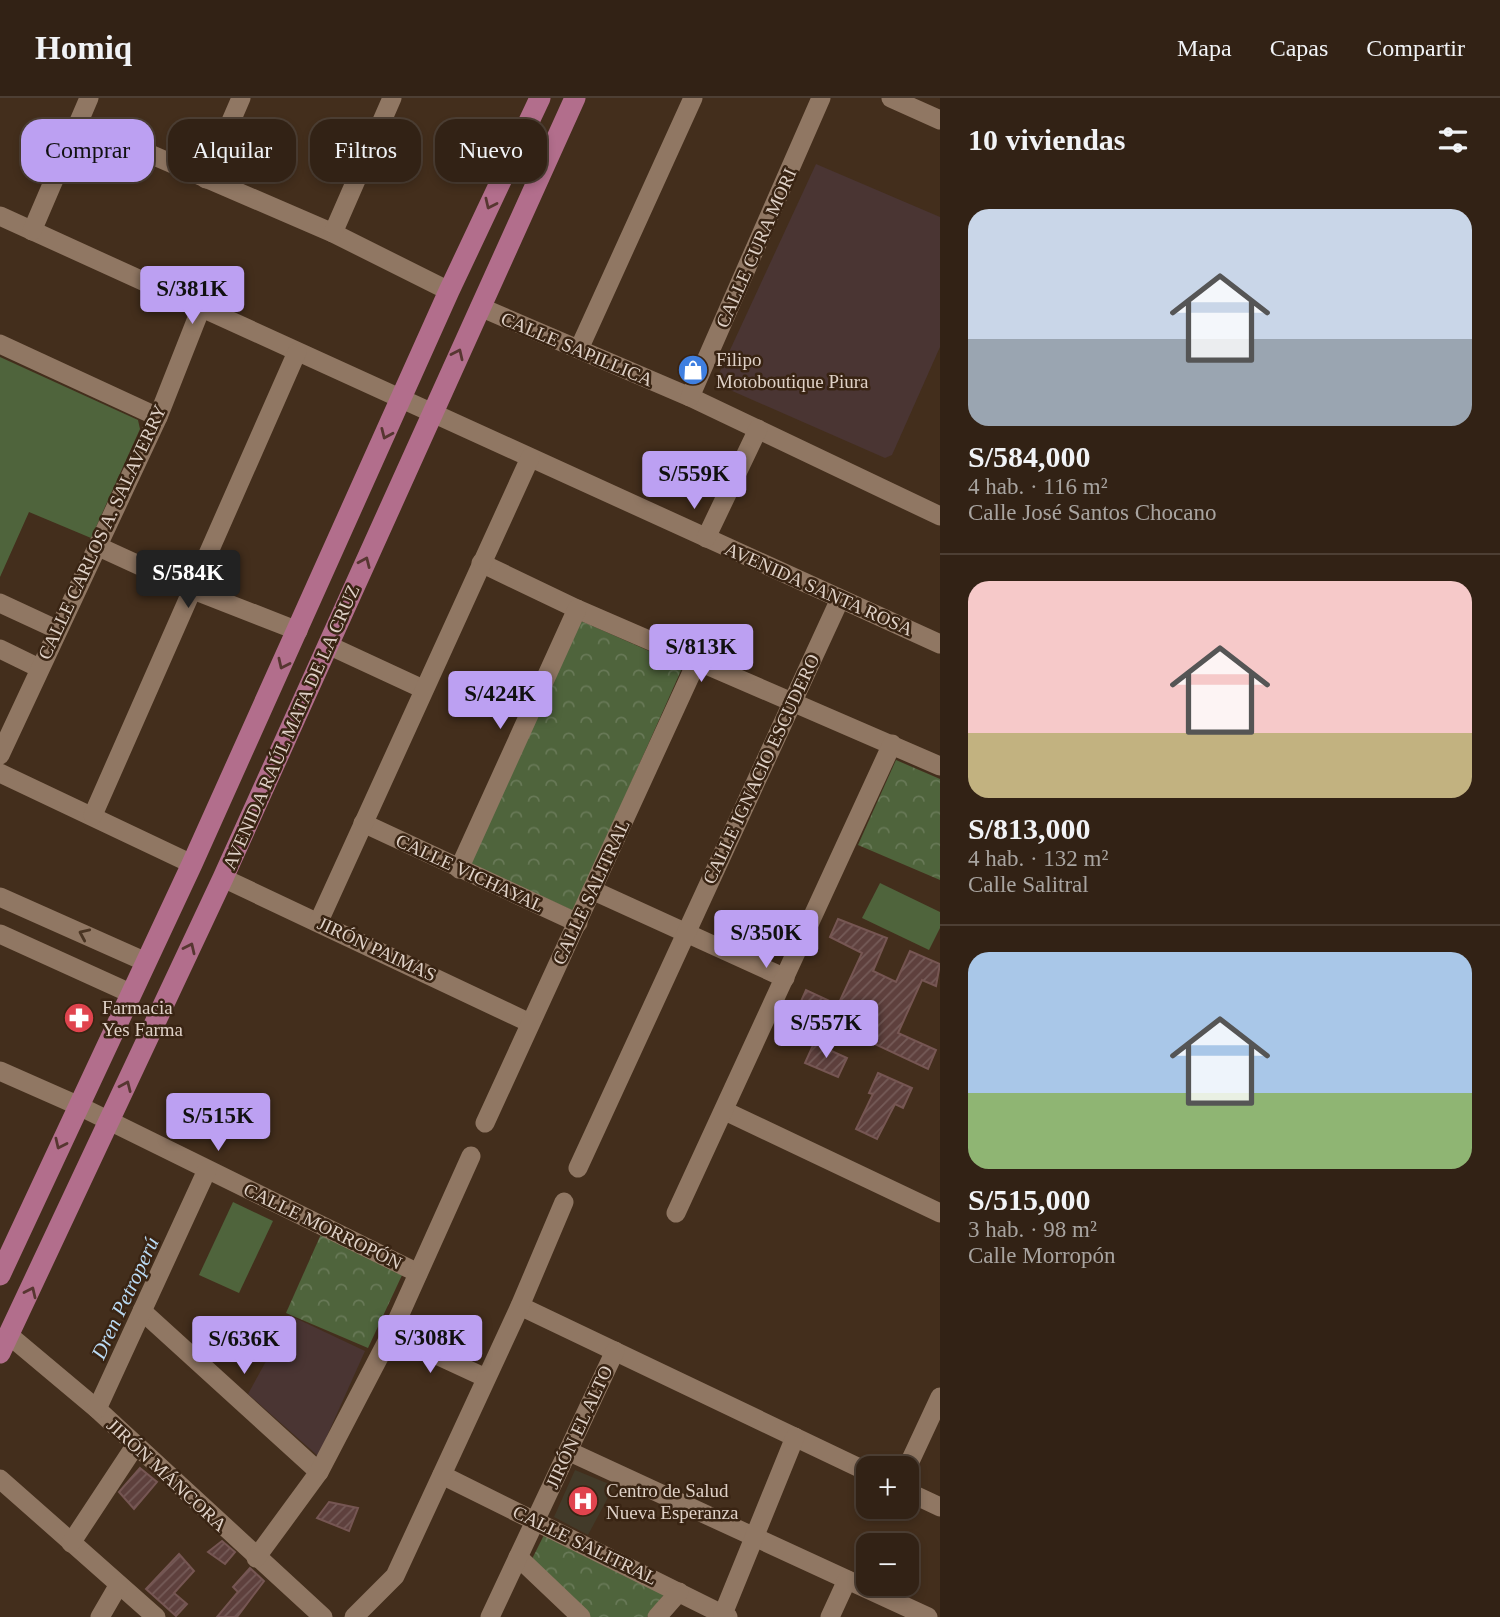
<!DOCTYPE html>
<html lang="es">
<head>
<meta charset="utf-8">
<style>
	body { margin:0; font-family:"Times New Roman",serif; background:#3d2f22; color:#f1f3f6; height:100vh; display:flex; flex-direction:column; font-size:26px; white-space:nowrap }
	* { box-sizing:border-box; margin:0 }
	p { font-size:23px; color:#a8a4a0 }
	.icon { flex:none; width:38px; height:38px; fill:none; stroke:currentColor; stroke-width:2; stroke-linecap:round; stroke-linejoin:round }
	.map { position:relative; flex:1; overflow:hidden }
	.side { display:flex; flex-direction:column; background:#322215; width:560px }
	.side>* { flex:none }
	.top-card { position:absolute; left:21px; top:21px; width:665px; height:63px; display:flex; gap:14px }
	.controls { position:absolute; left:856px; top:1358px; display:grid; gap:14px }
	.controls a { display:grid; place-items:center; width:63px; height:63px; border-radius:14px; background:#322215; box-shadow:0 4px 10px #0003,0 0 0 2px #4d3f34; font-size:35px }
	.price { position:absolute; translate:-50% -60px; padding:0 16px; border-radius:7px; background:#bca0f2; color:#111; font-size:23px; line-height:46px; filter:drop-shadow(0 2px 4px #0008) }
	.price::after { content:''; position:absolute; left:50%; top:42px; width:21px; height:16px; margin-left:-10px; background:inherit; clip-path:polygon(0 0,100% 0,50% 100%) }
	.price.on { background:#222; color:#fff }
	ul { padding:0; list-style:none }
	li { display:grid; align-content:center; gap:14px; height:371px; padding:0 28px }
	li+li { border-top:2px solid #4d3f34 }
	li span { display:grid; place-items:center; height:217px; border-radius:21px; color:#555 }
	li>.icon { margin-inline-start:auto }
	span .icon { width:126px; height:126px; fill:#fffc; stroke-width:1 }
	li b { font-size:30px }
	h2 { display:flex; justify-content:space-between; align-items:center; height:84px; padding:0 28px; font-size:30px }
	.chip { padding:0 24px; border-radius:21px; background:#322215; box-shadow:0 4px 10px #0003,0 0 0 2px #4d3f34; font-size:24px; line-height:63px }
	.chip.on { background:#bca0f2; color:#111 }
	header { display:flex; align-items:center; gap:42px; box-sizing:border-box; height:98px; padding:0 35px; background:#322215; border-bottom:2px solid #4d3f34 }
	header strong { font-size:33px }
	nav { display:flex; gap:38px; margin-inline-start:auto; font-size:24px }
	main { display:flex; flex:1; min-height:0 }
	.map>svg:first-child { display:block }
</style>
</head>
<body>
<header>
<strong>Homiq</strong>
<nav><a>Mapa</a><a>Capas</a><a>Compartir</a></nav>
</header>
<main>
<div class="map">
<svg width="940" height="1519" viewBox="0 0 940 1519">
	<defs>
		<pattern id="park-crowns" width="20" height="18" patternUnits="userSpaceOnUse" patternTransform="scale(1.75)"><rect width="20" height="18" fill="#4f643c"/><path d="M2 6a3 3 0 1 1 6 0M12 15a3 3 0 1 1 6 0" fill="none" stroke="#687957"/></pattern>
		<pattern id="building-hatch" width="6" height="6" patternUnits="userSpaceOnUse" patternTransform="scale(1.75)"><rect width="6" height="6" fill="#5e403d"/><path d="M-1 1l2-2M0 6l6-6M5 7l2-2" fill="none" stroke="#755b58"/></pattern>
	</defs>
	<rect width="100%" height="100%" fill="#432e1c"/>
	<g fill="#4a3533">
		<polygon points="816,66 940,119 940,249 892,357 885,360 721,288 717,280"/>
		<polygon points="291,1218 365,1253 318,1358 248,1296"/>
	</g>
	<polygon fill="#423a29" points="575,1372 614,1388 588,1437 554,1419"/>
	<g fill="#4f643c">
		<polygon points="0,259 138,322 140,331 91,440 29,414 0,479"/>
		<polygon points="880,785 940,814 940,830 929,852 862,820"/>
		<polygon points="233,1104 273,1123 239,1195 199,1177"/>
	</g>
	<g fill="url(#park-crowns)">
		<polygon points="579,522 683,568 574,813 470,766"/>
		<polygon points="896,662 940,681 940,782 858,747"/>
		<polygon points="322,1134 403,1175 368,1250 286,1215"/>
		<polygon points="547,1431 665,1495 647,1519 588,1519 530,1465"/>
	</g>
	<g fill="url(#building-hatch)" stroke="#765653" stroke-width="2">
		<polygon points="838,821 887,840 873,873 896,884 910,853 940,866 936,888 922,882 898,935 936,952 928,971 798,910 806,892 838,907 862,855 830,839"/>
		<polygon points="814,945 847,960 838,979 805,965"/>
		<polygon points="878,975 912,990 903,1010 895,1006 877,1041 856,1031 873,996 869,995"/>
		<polygon points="140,1370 157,1384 134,1411 119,1394"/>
		<polygon points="329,1404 358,1410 349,1433 317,1420"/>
		<polygon points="222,1443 235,1454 225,1466 208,1454"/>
		<polygon points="179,1456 194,1473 174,1495 187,1506 176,1518 146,1491"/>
		<polygon points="250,1470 264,1483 237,1519 217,1519 238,1494 233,1489"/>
	</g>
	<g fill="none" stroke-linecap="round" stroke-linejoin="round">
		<g stroke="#907763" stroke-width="19">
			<polyline points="891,0 940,22"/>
			<polyline points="78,25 333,135 449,193"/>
			<polyline points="206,81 241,0"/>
			<polyline points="0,118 940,546"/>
			<polyline points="32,133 89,0"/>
			<polyline points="333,135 392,0"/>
			<polyline points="480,209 690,299 940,418"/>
			<polyline points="0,246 158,319"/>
			<polyline points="579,251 693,0"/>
			<polyline points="690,299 821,0"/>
			<polyline points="706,440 758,331"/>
			<polyline points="97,448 193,492 298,533"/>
			<polyline points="481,465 577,511 940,668"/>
			<polyline points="0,505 56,531"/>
			<polyline points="328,547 423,591"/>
			<polyline points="0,551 39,570"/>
			<polyline points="0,657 158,319 201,210"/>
			<polyline points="0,675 192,766"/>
			<polyline points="93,717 297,254"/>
			<polyline points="363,725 578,825"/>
			<polyline points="459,771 577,511"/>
			<polyline points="223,780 530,925"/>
			<polyline points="592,792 785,880"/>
			<polyline points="0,799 146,864"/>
			<polyline points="319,823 530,360"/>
			<polyline points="0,836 130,895"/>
			<polyline points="0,973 77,1007 418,1175"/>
			<polyline points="725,1013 940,1115"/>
			<polyline points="485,1025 697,563"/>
			<polyline points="578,1070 840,501"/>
			<polyline points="676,1115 892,646"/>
			<polyline points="520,1208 868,1374"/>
			<polyline points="142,1213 319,1374"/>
			<polyline points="391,1236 486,1280"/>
			<polyline points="10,1238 97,1311 323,1519"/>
			<polyline points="97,1311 207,1072"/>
			<polyline points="568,1353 928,1519"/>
			<polyline points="906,1372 940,1299"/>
			<polyline points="442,1377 728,1519"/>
			<polyline points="0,1381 156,1519"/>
			<polyline points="906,1393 940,1409"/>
			<polyline points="71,1445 135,1348"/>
			<polyline points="518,1459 581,1519"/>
			<polyline points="256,1460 319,1374 391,1236 471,1058"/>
			<polyline points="723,1516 795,1339"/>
			<polyline points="100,1519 118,1488"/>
			<polyline points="354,1519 395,1478 520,1208 564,1104"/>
			<polyline points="490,1519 615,1253"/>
			<polyline points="657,1519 679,1494"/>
			<polyline points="830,1519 847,1482"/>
		</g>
		<g stroke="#b26e8c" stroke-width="21">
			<polyline points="0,1177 192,766 449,193 540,0"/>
			<polyline points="0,1255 223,780 575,0"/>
		</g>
	</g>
	<defs><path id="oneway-chevron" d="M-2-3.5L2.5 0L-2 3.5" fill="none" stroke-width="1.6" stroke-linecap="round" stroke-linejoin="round" transform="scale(1.75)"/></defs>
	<g stroke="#573631">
		<use href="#oneway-chevron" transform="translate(490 106) rotate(115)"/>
		<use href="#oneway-chevron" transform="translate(458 256) rotate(-65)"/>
		<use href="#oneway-chevron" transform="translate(386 336) rotate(114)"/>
		<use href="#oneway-chevron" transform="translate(365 464) rotate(-66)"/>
		<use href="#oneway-chevron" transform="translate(283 566) rotate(115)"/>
		<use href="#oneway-chevron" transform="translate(190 850) rotate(-65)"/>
		<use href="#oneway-chevron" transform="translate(126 988) rotate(-66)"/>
		<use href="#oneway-chevron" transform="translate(60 1046) rotate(115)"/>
		<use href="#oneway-chevron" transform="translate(31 1194) rotate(-65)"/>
	</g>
	<use stroke="#4a3523" href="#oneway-chevron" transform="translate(84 836) rotate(-156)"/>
	<defs>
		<g id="shop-disc" transform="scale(1.575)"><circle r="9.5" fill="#3f7fe0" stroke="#392413"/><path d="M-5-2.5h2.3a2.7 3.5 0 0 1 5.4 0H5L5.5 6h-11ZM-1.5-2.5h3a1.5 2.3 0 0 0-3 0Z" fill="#fff"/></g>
		<g id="pharmacy-disc" transform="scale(1.575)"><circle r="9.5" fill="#e0444e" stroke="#392413"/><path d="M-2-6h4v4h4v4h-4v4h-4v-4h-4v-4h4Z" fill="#fff"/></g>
		<g id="hospital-disc" transform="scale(1.575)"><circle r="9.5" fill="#e0444e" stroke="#392413"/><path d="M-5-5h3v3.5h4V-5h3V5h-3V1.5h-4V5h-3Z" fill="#fff"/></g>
	</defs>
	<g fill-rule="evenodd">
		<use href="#shop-disc" x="693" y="272"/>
		<use href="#pharmacy-disc" x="79" y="920"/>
		<use href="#hospital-disc" x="583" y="1403"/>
	</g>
	<g text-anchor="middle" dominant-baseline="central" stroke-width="5" stroke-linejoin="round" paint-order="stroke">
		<g font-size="19" fill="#dfd1c7" stroke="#392413">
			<text transform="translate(756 150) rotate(-66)">CALLE CURA MORI</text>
			<text transform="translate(577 251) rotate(23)">CALLE SAPILLICA</text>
			<text transform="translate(102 434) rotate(-65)">CALLE CARLOS A. SALAVERRY</text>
			<text transform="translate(819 491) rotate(24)">AVENIDA SANTA ROSA</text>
			<text transform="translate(291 629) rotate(-66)">AVENIDA RAÚL MATA DE LA CRUZ</text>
			<text transform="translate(761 671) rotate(-65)">CALLE IGNACIO ESCUDERO</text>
			<text transform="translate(470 775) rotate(25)">CALLE VICHAYAL</text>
			<text transform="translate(591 794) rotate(-65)">CALLE SALITRAL</text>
			<text transform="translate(377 851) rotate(25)">JIRÓN PAIMAS</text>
			<text transform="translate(323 1128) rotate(26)">CALLE MORROPÓN</text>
			<text transform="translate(579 1329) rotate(-65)">JIRÓN EL ALTO</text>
			<text transform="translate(167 1377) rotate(43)">JIRÓN MÁNCORA</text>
			<text transform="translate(585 1447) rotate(26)">CALLE SALITRAL</text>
		</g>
		<g font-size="19" fill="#dfd1c7" stroke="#392413" text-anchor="start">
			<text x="716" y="261">Filipo<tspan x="716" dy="22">Motoboutique Piura</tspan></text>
			<text x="102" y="909">Farmacia<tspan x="102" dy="22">Yes Farma</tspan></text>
			<text x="606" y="1392">Centro de Salud<tspan x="606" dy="22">Nueva Esperanza</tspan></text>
		</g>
		<g font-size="21" font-style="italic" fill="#badbf5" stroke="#392413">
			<text transform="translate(125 1200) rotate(-65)">Dren Petroperú</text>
		</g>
	</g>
</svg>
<div class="controls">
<a>+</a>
<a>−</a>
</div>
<b class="price" style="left:192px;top:228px">S/381K</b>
<b class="price" style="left:694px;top:413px">S/559K</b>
<b class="price on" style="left:188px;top:512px">S/584K</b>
<b class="price" style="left:701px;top:586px">S/813K</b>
<b class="price" style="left:500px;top:633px">S/424K</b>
<b class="price" style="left:766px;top:872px">S/350K</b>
<b class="price" style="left:826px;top:962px">S/557K</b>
<b class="price" style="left:218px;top:1055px">S/515K</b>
<b class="price" style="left:430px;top:1277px">S/308K</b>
<b class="price" style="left:244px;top:1278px">S/636K</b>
<div class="top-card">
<a class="chip on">Comprar</a>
<a class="chip">Alquilar</a>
<a class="chip">Filtros</a>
<a class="chip">Nuevo</a>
</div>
</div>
<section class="side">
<h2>10 viviendas<svg class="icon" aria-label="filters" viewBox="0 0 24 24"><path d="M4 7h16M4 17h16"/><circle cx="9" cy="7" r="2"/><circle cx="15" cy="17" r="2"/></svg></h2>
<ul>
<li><span style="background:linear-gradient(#c9d6e8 60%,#9aa5b1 0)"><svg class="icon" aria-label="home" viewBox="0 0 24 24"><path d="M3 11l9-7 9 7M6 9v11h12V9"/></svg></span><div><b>S/584,000</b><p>4 hab. · 116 m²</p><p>Calle José Santos Chocano</p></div></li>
<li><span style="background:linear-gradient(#f6c9c9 70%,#c2b280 0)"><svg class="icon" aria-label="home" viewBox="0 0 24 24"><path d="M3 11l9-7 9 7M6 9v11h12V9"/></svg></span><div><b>S/813,000</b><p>4 hab. · 132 m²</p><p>Calle Salitral</p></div></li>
<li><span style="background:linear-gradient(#a9c7e8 65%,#8fb573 0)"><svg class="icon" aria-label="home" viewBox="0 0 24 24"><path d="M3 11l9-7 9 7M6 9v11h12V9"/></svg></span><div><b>S/515,000</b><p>3 hab. · 98 m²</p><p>Calle Morropón</p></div></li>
</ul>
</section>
</main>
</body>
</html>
